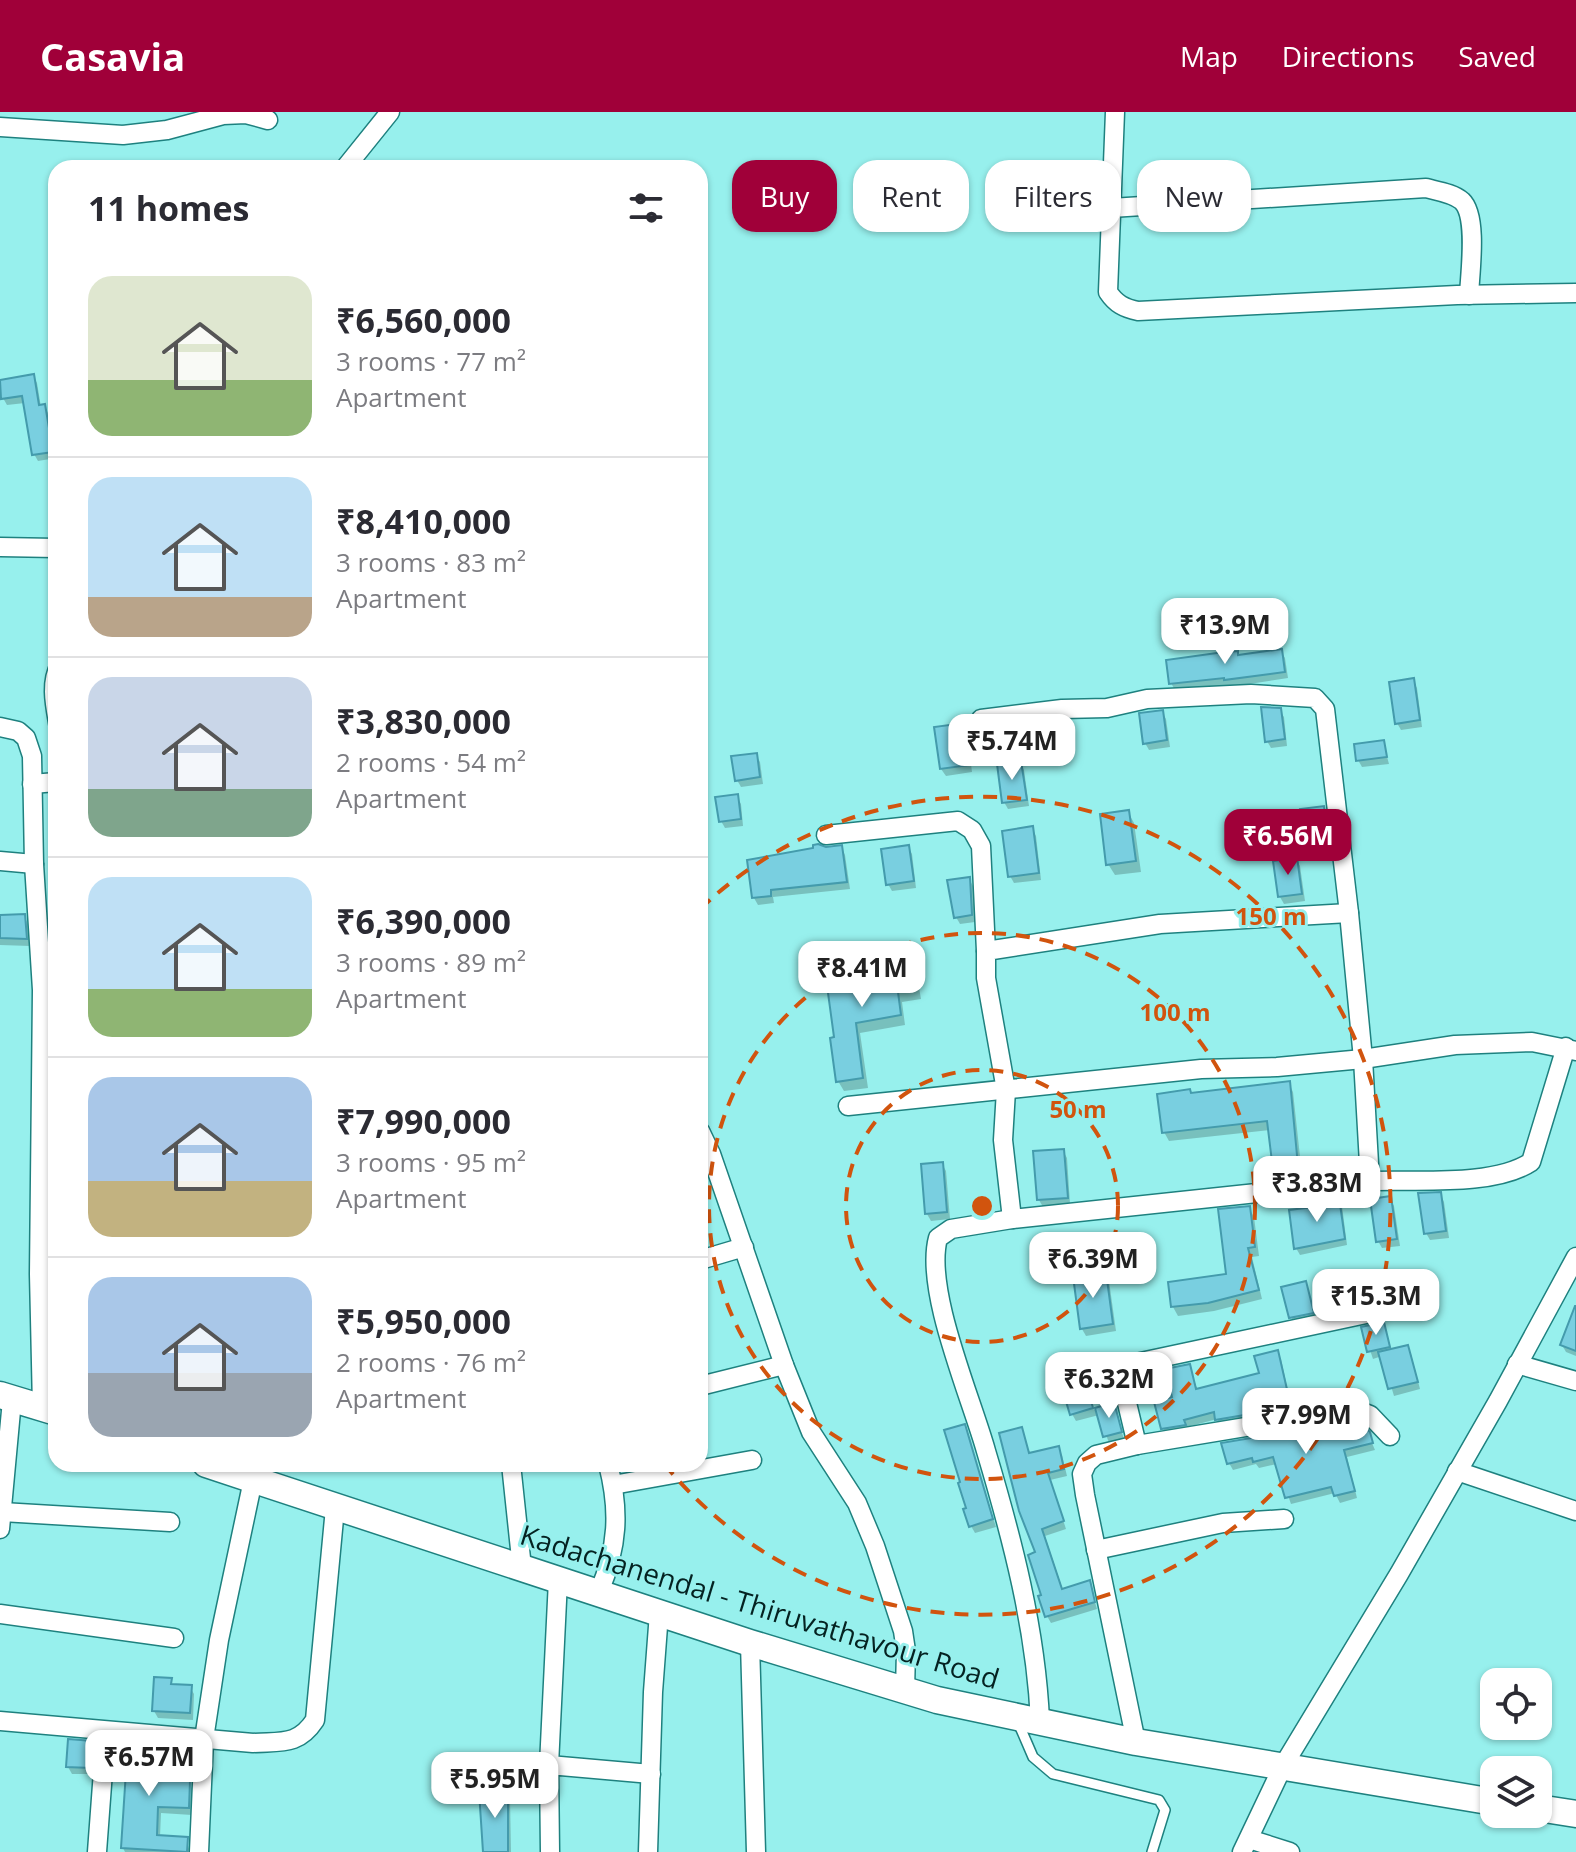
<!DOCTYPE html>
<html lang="en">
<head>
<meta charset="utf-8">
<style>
	body { margin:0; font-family:"Open Sans",sans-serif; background:#f2f2f3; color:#2b2b33; height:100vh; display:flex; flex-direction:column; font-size:30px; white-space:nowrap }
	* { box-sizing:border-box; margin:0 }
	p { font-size:26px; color:#7c7c81 }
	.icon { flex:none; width:44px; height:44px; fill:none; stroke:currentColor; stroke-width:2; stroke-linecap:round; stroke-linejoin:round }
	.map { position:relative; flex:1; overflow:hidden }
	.side { position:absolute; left:48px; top:48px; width:660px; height:1312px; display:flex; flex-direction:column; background:#fff; border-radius:24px; box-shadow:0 2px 6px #0004 }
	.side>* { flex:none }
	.guide { position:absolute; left:732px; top:48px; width:724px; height:72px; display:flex; gap:16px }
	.buttons { position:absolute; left:1480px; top:1556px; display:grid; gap:16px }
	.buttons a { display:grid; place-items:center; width:72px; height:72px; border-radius:16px; background:#fff; box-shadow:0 2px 6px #0004; font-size:40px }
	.price { position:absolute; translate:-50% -68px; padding:0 18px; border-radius:16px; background:#fff; color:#222; font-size:26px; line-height:52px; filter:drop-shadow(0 2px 4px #0008) }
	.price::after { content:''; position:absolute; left:50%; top:48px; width:24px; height:18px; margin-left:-12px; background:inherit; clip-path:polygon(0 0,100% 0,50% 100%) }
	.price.current { background:#a00039; color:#fff }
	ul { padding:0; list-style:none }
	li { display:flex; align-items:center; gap:24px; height:200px; padding:0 40px }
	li+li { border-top:2px solid #e1e1e2 }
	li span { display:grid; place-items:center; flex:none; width:224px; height:160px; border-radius:24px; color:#555 }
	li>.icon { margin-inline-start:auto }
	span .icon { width:96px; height:96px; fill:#fffc; stroke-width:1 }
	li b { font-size:34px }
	h2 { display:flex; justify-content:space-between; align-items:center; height:96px; padding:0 40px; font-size:34px }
	.tag { padding:0 28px; border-radius:24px; background:#fff; box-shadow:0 2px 6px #0004; font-size:28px; line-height:72px }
	.tag.current { background:#a00039; color:#fff }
	header { display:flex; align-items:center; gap:48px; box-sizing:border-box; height:112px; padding:0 40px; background:#a00039; color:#fff }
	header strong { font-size:38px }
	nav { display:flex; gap:44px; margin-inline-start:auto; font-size:28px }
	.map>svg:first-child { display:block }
</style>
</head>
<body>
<header>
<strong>Casavia</strong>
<nav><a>Map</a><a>Directions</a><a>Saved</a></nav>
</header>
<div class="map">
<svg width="1576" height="1740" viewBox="0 0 1576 1740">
	<rect width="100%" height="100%" fill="#97f0ed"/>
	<g fill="#0003">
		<polygon points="33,264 37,271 41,295 44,294 48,301 56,346 38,349 34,342 25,291 7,293 3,286"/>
		<polygon points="1281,539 1285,546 1288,566 1230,575 1229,573 1175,578 1171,571 1239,545"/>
		<polygon points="1413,569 1417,576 1422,615 1401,618 1397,611"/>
		<polygon points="1279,598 1284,605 1287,634 1271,636 1267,629"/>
		<polygon points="1162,600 1166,607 1170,635 1149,638 1145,631"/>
		<polygon points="963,613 967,620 972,660 946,664 941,657"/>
		<polygon points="1046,613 1051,620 1055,649 1034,652 1030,645"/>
		<polygon points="1383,630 1389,652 1362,655 1358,648"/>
		<polygon points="756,643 760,650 763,672 741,675 737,668"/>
		<polygon points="1020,651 1024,658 1029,694 1008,697 1004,690"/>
		<polygon points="737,685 741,692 743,714 725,716 721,709"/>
		<polygon points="1323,696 1327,703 1332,744 1311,746 1307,739"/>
		<polygon points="1128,700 1134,711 1141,760 1115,763 1108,752"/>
		<polygon points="1032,717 1036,724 1041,768 1014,771 1010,764"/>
		<polygon points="841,735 845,743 850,777 773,785 774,791 758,793 754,786 826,737"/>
		<polygon points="908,735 912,742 916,776 892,779 888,772"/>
		<polygon points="1296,747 1300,754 1305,789 1284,792 1280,785"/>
		<polygon points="969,767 973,774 975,810 960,812 956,805"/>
		<polygon points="24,804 28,812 30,834 0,833 0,805"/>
		<polygon points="911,854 917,864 921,887 902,890 905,913 860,921 868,976 844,979 838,969 836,927 854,862"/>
		<polygon points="1289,972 1293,980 1302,1063 1280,1066 1275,1057 1270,1018 1169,1029 1164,1020 1191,983"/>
		<polygon points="1063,1039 1067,1046 1070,1092 1043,1095 1039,1088"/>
		<polygon points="942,1052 946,1059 950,1107 931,1109 927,1102"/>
		<polygon points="1440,1082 1444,1090 1449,1126 1430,1128 1426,1121"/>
		<polygon points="1338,1087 1342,1094 1347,1133 1300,1143 1296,1136 1325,1095"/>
		<polygon points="1390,1087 1394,1094 1400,1134 1382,1136 1378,1129"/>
		<polygon points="1249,1096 1254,1105 1259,1144 1252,1145 1262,1187 1214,1199 1178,1204 1173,1195 1170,1172 1229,1164"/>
		<polygon points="1105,1162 1109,1169 1116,1219 1086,1224 1082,1217"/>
		<polygon points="1305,1171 1316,1208 1295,1212 1291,1205"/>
		<polygon points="1383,1212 1392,1239 1407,1235 1411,1242 1420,1277 1394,1284 1382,1244 1373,1247 1363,1217"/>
		<polygon points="1576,1217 1576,1244 1566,1240 1562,1233"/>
		<polygon points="1277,1240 1281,1247 1293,1302 1221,1314 1217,1307 1187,1315 1188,1320 1167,1323 1163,1316 1189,1254 1198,1279 1261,1262"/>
		<polygon points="1083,1265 1094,1298 1113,1292 1124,1327 1109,1331 1099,1303 1076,1309 1072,1302"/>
		<polygon points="1353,1311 1368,1322 1375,1338 1347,1345 1357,1386 1340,1391 1335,1381 1291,1392 1277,1352 1259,1356 1256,1352 1233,1358 1229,1351"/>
		<polygon points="964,1314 996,1415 975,1421 971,1414 969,1397"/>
		<polygon points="1021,1318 1030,1343 1058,1336 1062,1343 1067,1364 1050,1368 1066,1417 1045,1424 1063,1479 1089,1470 1097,1497 1051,1511 1047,1504 1044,1484"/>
		<polygon points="170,1568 173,1574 190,1575 194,1582 193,1608 158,1606 154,1599"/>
		<polygon points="92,1631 96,1638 94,1662 72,1662 68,1655"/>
		<polygon points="164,1637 168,1644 166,1670 189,1671 193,1678 192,1703 161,1701 160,1725 186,1727 190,1740 125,1740 123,1736 127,1665 121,1664 117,1657"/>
		<polygon points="506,1680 510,1687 511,1740 484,1740"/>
	</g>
	<g fill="#79cfe0" stroke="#449bac" stroke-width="2">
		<polygon points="34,262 39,293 45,292 53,340 32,343 22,284 1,287 0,268"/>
		<polygon points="1282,537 1285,560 1224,568 1224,566 1169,572 1166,548 1217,541 1238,539 1238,543"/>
		<polygon points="1414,566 1420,608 1395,612 1389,570"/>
		<polygon points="1261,595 1281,596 1285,627 1265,630"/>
		<polygon points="1163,598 1167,628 1143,632 1139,601"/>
		<polygon points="964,611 970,653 940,657 934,615"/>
		<polygon points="1048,611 1052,642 1028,645 1024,614"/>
		<polygon points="1384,628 1387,645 1356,649 1354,632"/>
		<polygon points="757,641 760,665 735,669 731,644"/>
		<polygon points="1021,649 1027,688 1002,691 997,652"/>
		<polygon points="738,682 741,707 719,710 715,685"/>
		<polygon points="1324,694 1329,737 1306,740 1300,697"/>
		<polygon points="1129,698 1136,749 1106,753 1100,702"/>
		<polygon points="1033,714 1039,761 1008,765 1002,719"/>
		<polygon points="818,732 826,735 842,733 847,770 771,778 771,784 752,786 747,748 813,736 813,733"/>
		<polygon points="909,733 914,769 886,773 881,737"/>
		<polygon points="1297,745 1302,782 1278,785 1273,749"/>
		<polygon points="970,765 972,803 954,806 947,768"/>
		<polygon points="25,802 27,827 0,826 0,803"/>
		<polygon points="912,852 916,877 898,880 901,903 856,911 863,966 836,970 830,926 834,925 825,859 853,856 854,860"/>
		<polygon points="1290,969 1298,1054 1273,1058 1267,1009 1162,1021 1157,982 1190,977 1191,981"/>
		<polygon points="1064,1037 1068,1086 1037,1088 1033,1039"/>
		<polygon points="943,1050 947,1100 925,1102 921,1052"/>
		<polygon points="1441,1080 1446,1119 1424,1122 1418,1081"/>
		<polygon points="1391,1084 1397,1127 1376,1130 1370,1087"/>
		<polygon points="1339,1085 1345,1127 1294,1137 1289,1098 1323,1094 1322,1087"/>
		<polygon points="1250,1094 1255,1135 1248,1136 1259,1178 1208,1191 1171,1195 1168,1170 1226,1162 1218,1097"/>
		<polygon points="1106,1160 1113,1212 1080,1217 1073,1164"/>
		<polygon points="1306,1169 1314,1201 1289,1206 1281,1175"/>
		<polygon points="1575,1194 1576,1194 1576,1239 1560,1233"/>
		<polygon points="1384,1210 1390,1235 1367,1240 1361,1215"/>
		<polygon points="1408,1233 1418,1270 1388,1277 1378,1240"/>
		<polygon points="1278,1238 1291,1295 1215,1308 1214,1300 1184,1308 1186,1313 1161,1317 1154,1290 1172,1285 1165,1257 1190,1252 1196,1277 1259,1261 1254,1244"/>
		<polygon points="1084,1262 1093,1296 1070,1303 1060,1269"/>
		<polygon points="1114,1290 1122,1320 1103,1325 1095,1296"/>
		<polygon points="1354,1309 1363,1313 1370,1320 1373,1331 1344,1338 1355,1379 1334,1384 1331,1375 1285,1386 1273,1345 1253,1350 1252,1346 1227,1352 1221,1331"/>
		<polygon points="965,1312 993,1407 969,1415 963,1397 966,1396 958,1371 960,1370 944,1318"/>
		<polygon points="1022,1315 1029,1341 1059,1334 1064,1357 1048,1361 1064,1409 1042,1417 1062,1477 1090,1468 1095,1490 1045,1505 1038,1484 1041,1483 1028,1443 1035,1440 1019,1399 999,1321"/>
		<polygon points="154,1565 172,1566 171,1572 192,1573 190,1601 152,1599"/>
		<polygon points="68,1627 93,1629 91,1656 66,1655"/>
		<polygon points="117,1631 165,1635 163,1668 190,1669 189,1696 158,1695 157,1723 188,1725 187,1740 121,1736 126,1659 115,1657"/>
		<polygon points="508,1678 508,1740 483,1740 479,1679"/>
	</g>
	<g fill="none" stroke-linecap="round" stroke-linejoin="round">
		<g stroke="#1e817f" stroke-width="12">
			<g id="service">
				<path d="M56 551C43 574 53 602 56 626"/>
				<polyline points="1017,1608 1033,1645 1053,1662 1159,1688 1165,1698 1152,1740"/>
			</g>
		</g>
		<g stroke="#1e817f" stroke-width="21">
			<g id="minor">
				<path d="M1115 0 1108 180C1116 192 1124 196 1138 199L1457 183 1576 181"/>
				<polyline points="0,15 123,23 167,18 223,3 246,2 268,8"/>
				<polyline points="345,56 390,0"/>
				<path d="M1111 96 1426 76C1437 79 1453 81 1462 89 1478 104 1470 161 1469 183"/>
				<polyline points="0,435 56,436"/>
				<path d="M981 607 1062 597 1107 596 1147 587 1251 582 1315 586 1325 597 1349 801 1363 947 1370 1069 1012 1107 951 1117 938 1126C924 1178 971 1285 986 1339 1012 1426 1036 1517 1040 1609"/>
				<polyline points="0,615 18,619 26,626 32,644 34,752 42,878 39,1162 42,1295"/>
				<polyline points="32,672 56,670"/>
				<polyline points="826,723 958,709 972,718 981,734 986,839"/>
				<polyline points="0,749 34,752"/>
				<polyline points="848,994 1201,957 1277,955 1363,947 1455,933 1532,930 1576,939"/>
				<polyline points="700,1019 711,1042 784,1253 811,1320 857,1391 875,1434 903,1519 906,1539 905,1578"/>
				<path d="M1370 1069C1416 1067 1493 1075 1531 1050L1566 935"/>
				<polyline points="1012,1107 1003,1028 1006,978 986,866 986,839 1160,812 1349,801"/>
				<polyline points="700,1148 744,1135"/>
				<polyline points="1517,1252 1576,1269"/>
				<polyline points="700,1274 784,1253"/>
				<polyline points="1137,1333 1122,1270 1124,1258 1136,1251 1380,1199"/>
				<polyline points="511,1352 522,1456"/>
				<polyline points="1457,1359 1576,1399"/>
				<polyline points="613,1373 752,1348"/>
				<polyline points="2,1400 170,1410"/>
				<polyline points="0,1417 12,1288"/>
				<polyline points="1096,1438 1223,1411 1284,1407"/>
				<path d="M599 1480C618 1435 620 1399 608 1352"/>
				<polyline points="0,1502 174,1526"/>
				<polyline points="750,1531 756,1740"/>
				<path d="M0 1609 253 1631C281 1629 298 1634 315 1608L335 1396"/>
				<polyline points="1136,1630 1085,1383 1082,1362 1087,1351 1096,1343 1137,1333 1355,1297 1370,1303 1390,1324"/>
				<polyline points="549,1653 558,1468"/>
				<polyline points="1249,1727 1290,1740"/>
				<polyline points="97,1740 106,1619"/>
				<polyline points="199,1740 204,1627 219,1528 253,1368"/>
				<polyline points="550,1740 549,1653 651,1662"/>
				<polyline points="648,1740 653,1580 659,1501"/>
				<polyline points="1242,1740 1283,1654 1399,1462 1498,1289 1576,1145"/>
			</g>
		</g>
		<g stroke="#1e817f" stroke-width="29">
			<g id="secondary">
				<polyline points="0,1283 56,1300"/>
				<polyline points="206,1352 750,1531 937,1588 1136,1630 1494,1690"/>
				<polyline points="1538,1696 1576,1702"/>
			</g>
		</g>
		<use href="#service" stroke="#fff" stroke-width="9"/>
		<use href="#minor" stroke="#fff" stroke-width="18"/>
		<use href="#secondary" stroke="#fff" stroke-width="26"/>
	</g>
	<g fill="none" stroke="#d1540e" stroke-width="4" stroke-dasharray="14 10">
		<circle cx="982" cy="1094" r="136"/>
		<circle cx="982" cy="1094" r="273"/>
		<path d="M700 797A409 409 0 1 1 666 1354"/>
	</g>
	<g text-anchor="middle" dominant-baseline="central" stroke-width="6" stroke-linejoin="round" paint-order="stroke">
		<g font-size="28" fill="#042221" stroke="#97f0ed">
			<text transform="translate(760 1494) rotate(17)">Kadachanendal - Thiruvathavour Road</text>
		</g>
	</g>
	<circle cx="982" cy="1094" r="12" fill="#d1540e" stroke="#97f0ed" stroke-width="4"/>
	<g font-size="24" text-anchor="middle" font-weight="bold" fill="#d1540e" stroke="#97f0ed" stroke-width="6" stroke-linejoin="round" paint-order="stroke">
		<text x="1271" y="813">150 m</text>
		<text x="1175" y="909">100 m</text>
		<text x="1078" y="1006">50 m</text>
	</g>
</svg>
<div class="buttons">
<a><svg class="icon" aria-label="locate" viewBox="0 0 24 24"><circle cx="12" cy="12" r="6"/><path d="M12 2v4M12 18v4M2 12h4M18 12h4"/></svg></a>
<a><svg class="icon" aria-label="layers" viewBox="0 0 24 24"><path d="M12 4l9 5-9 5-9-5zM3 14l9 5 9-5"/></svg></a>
</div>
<b class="price" style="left:1225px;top:554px">₹13.9M</b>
<b class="price" style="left:1012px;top:670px">₹5.74M</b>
<b class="price current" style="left:1288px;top:765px">₹6.56M</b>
<b class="price" style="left:862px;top:897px">₹8.41M</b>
<b class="price" style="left:1317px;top:1112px">₹3.83M</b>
<b class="price" style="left:1093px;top:1188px">₹6.39M</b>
<b class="price" style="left:1376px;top:1225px">₹15.3M</b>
<b class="price" style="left:1109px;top:1308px">₹6.32M</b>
<b class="price" style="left:1306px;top:1344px">₹7.99M</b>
<b class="price" style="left:149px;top:1686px">₹6.57M</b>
<b class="price" style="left:495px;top:1708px">₹5.95M</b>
<div class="guide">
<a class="tag current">Buy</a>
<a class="tag">Rent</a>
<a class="tag">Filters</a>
<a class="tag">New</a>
</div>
<section class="side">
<h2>11 homes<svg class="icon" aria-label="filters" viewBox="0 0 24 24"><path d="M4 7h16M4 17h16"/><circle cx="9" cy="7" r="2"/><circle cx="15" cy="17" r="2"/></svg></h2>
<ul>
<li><span style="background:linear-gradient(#dfe7d0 65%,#8fb573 0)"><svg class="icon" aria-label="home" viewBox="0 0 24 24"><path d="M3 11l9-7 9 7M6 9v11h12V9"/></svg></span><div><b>₹6,560,000</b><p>3 rooms · 77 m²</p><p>Apartment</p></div></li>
<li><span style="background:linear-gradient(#bfe0f5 75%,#b9a48a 0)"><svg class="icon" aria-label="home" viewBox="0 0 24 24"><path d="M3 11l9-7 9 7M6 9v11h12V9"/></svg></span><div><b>₹8,410,000</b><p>3 rooms · 83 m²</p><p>Apartment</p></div></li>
<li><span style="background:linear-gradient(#c9d6e8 70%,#7fa58c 0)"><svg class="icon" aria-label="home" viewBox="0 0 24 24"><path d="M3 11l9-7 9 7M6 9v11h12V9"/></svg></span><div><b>₹3,830,000</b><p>2 rooms · 54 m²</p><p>Apartment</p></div></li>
<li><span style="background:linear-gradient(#bfe0f5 70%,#8fb573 0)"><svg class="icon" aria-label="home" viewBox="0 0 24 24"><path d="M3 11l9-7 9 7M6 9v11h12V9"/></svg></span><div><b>₹6,390,000</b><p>3 rooms · 89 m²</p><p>Apartment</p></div></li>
<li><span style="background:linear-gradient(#a9c7e8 65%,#c2b280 0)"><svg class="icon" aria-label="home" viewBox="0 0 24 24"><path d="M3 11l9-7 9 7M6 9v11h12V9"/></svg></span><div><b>₹7,990,000</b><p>3 rooms · 95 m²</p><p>Apartment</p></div></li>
<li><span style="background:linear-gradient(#a9c7e8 60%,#9aa5b1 0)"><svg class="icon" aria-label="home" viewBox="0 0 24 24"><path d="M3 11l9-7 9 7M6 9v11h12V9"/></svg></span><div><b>₹5,950,000</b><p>2 rooms · 76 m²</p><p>Apartment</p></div></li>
</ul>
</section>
</div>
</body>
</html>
